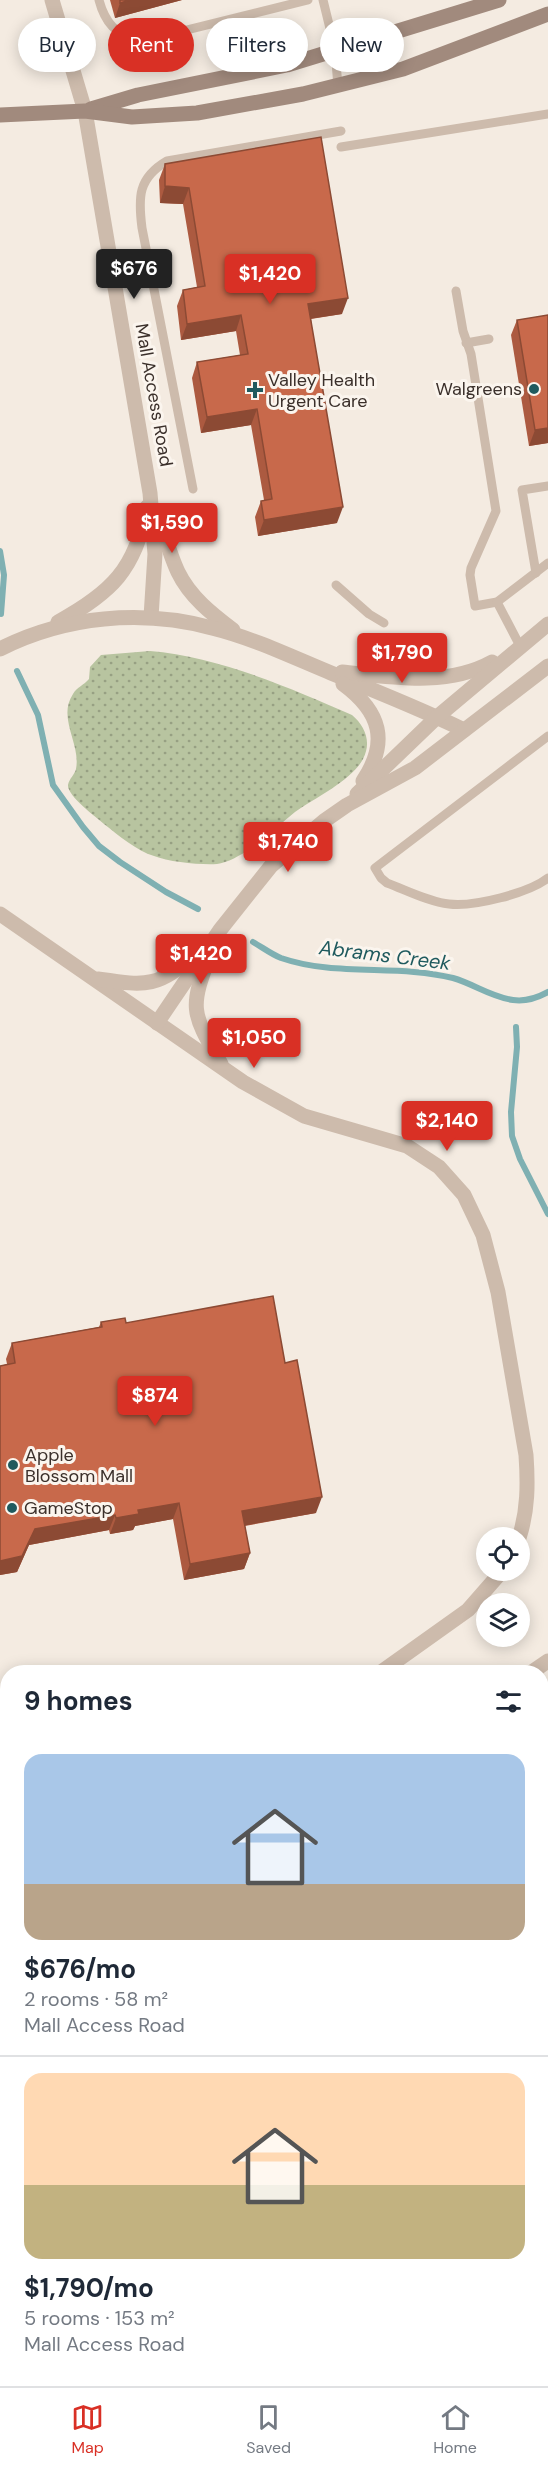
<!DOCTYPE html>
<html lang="en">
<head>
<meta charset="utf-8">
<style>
	body { margin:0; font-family:"DM Sans",sans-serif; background:#f6f6f7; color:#1f2937; height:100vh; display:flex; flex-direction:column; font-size:22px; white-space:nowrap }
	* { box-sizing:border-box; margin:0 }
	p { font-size:20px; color:#747a83 }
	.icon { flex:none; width:33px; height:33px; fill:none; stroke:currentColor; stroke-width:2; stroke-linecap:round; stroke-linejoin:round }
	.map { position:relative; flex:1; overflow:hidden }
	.drawer { position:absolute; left:0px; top:1665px; width:549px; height:722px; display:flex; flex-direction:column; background:#fff; border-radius:24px 24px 0 0; box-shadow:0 3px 15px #0003 }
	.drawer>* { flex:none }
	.hud { position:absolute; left:18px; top:18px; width:513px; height:54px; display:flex; gap:12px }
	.controls { position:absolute; left:476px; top:1527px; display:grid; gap:12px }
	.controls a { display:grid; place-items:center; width:54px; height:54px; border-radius:50%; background:#fff; box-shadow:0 3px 15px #0003; font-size:30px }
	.price { position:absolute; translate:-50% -51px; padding:0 14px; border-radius:6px; background:#d93025; color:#fff; font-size:20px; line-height:39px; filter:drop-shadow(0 2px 3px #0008) }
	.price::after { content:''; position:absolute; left:50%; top:36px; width:18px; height:14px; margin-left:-9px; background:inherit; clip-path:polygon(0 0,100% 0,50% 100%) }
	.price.active { background:#222; color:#fff }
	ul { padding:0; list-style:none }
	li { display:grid; align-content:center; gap:12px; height:318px; padding:0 24px }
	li+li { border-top:2px solid #e0e1e3 }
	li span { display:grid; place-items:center; height:186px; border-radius:18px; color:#555 }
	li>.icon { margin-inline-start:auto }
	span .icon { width:108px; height:108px; fill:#fffc; stroke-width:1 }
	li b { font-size:26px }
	h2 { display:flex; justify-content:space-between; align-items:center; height:72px; padding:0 24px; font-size:26px }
	.tag { padding:0 21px; border-radius:27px; background:#fff; box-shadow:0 3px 15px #0003; font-size:21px; line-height:54px }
	.tag.active { background:#d93025; color:#fff }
	.dock { display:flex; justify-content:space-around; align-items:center; height:84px; border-top:2px solid #e0e1e3; background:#fff; font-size:16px; color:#747a83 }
	.dock a { display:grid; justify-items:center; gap:3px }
	.dock .active { color:#d93025 }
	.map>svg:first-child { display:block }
</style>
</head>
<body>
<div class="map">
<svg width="548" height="2386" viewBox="0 0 548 2386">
	<defs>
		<pattern id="grass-dots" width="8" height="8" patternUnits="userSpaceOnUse" patternTransform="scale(1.5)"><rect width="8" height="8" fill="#b8c4a0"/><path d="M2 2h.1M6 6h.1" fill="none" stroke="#97a083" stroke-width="1.8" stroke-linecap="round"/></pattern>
	</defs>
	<rect width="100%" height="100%" fill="#f4ebe1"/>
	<path fill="url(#grass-dots)" d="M150 651C216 656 291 688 352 715 365 726 372 742 363 759 352 780 315 798 295 812 280 824 266 838 250 849 241 855 227 863 217 864 200 865 169 862 154 856 137 851 118 835 104 824 96 817 67 796 68 785 69 779 75 774 76 769 81 744 57 718 73 694 77 687 84 685 89 679L90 667 101 655Z"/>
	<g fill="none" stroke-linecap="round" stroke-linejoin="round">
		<g stroke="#7fb0b2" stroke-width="6">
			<polyline points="0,551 4,575 1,614"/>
			<polyline points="17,671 38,715 53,785 83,827 99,846 120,862 166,892 198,909"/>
			<path d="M253 942C262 947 271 954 281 958 336 977 397 964 453 978 474 984 491 997 513 1000 526 1002 537 998 548 992"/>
			<polyline points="516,1027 517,1047 511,1112 512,1136 520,1159 548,1214"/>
		</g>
		<g stroke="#cdbbac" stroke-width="9">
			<path d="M99 0C105 23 116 34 138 42L308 0"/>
			<polyline points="323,0 335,49 338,87"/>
			<polyline points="341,147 548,114"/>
			<polyline points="456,291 463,331 471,354 496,511 471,568 470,575 475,606 497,602 548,563"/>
			<polyline points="466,343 489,339"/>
			<path d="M193 489 142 228C138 197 138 178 167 161L341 131"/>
			<polyline points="536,573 522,490 548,486"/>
			<polyline points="336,585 369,614 384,623"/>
			<polyline points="497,602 520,646"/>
			<path d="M548 736 375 868 381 878 387 883C406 890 429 902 449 904 474 907 529 893 548 878"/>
			<polyline points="542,2294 548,2294"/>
			<polyline points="398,2386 398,2379"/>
		</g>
		<g stroke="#cdbbac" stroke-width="15">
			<polyline points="85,111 150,493 155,554 151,617"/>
			<path d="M159 518C165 536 170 555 178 572 190 597 212 614 233 630"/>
			<path d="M58 622C111 593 136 569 147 507"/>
			<path d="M0 649C65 616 142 609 212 628 253 638 292 657 331 673 376 691 421 709 464 730"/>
			<path d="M342 672C391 677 447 687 492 662"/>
			<path d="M343 684C381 712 389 742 363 781"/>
			<polyline points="357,794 437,717 548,624"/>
			<path d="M0 914 243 1082 304 1116 407 1146 439 1167 464 1195 483 1235 498 1292 526 1455C528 1484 528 1510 519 1538"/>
			<path d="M211 952C189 1009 191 1011 221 1064"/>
			<path d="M98 979C147 986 158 988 196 953"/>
			<polyline points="157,1023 220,930 271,866 324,821 347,805 415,768 548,666"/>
			<polyline points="381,1672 468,1610 503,1570"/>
			<polyline points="532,1672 548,1661"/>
			<polyline points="0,1814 8,1812"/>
			<polyline points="0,1856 8,1864"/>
			<polyline points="0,2325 8,2332"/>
			<polyline points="55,2379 64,2386"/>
		</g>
		<polyline stroke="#cdbbac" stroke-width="15" points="52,0 85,111"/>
		<g stroke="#a18a7d" stroke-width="15">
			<polyline points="91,109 138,95 287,65 499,0"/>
			<polyline points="0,115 85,111 132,117 197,113 303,94 403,69 548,14"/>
		</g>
		<g stroke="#5c4a42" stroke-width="18">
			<polyline points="542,1747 548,1742"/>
			<polyline points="0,1969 8,1968"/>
			<polyline points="542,1985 548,1985"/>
			<polyline points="0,2056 8,2055"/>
			<polyline points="542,2060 548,2061"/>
		</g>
	</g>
	<g fill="#ac5a40">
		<polygon points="110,0 182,0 115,18"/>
		<polygon points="165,164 342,314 311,319 337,523 258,536 255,517 261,501 264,500 251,425 201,433 192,378 197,362 240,355 236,331 181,340 177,306 183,290 197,287 183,204 160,203 159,180"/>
		<polygon points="517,320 548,443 529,446 511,335"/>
		<polygon points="101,1322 126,1323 285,1363 316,1513 245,1526 250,1553 244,1569 184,1580 173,1519 135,1526 133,1530 110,1534 109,1530 29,1545 17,1572 0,1575 0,1366 7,1364 6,1359 12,1343 99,1327"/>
		<rect x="439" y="2379" width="92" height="7"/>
	</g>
	<g fill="#8c4a34">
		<polygon points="130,0 182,0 115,18 120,3"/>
		<polygon points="165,186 189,188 183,204 160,203"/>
		<polygon points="348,298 342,314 302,320 308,304"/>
		<polygon points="241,315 236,331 181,340 187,324"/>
		<polygon points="257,409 251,425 201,433 207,417"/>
		<polygon points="548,428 548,443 529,446 535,430"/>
		<polygon points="343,507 337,523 258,536 264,520"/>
		<polygon points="322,1497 316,1513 236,1527 242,1511"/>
		<polygon points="179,1503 173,1519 135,1526 133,1530 110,1534 116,1518 138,1510"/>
		<polygon points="115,1515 109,1530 29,1545 17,1572 0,1575 0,1561 35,1529"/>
		<polygon points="250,1553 244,1569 184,1580 190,1564"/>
	</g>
	<g fill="#c8694b" stroke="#8c4a34" stroke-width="1.5">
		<polygon points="120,0 130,0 120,3"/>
		<polygon points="321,137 348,298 308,304 343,507 264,520 261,501 272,499 257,409 207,417 197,362 248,354 241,315 187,324 183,290 205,286 189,188 165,186 165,164"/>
		<polygon points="548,315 548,428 535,430 517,320"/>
		<polygon points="273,1296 285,1363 297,1360 322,1497 242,1511 250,1553 190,1564 179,1503 138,1510 139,1514 116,1518 115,1515 35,1529 22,1556 0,1561 0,1366 15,1363 12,1343 102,1327 101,1322 125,1318 126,1323"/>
		<rect x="542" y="2312" width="2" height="44"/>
		<rect x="445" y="2379" width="86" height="7"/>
	</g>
	<g fill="#1f5a5e" stroke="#fbf5ee" stroke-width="2">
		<circle cx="534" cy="389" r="6"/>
		<path d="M252 381h6v6h6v6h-6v6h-6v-6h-6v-6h6z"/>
		<circle cx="13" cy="1465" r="6"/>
		<circle cx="12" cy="1508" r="6"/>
	</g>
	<g text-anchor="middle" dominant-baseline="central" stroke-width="6" stroke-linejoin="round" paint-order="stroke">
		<g font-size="18" fill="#3b302b" stroke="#fbf5ee" text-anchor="start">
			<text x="268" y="380">Valley Health<tspan x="268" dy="21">Urgent Care</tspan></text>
			<text x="522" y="389" text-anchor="end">Walgreens</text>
			<text x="25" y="1455">Apple<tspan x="25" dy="21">Blossom Mall</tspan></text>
			<text x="24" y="1508">GameStop</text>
		</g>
		<g font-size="18" fill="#3b302b" stroke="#fbf5ee">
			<text transform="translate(154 395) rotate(80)">Mall Access Road</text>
		</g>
		<g font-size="20" font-style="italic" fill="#1f5a5e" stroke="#fbf5ee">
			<text transform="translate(385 955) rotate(7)">Abrams Creek</text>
		</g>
	</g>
</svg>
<div class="controls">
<a><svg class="icon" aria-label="locate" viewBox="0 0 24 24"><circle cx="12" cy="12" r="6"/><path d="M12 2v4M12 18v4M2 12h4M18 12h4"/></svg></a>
<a><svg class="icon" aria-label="layers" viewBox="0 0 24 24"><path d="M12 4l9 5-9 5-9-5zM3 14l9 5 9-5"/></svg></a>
</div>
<b class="price active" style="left:134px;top:300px">$676</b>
<b class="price" style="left:270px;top:305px">$1,420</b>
<b class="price" style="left:172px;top:554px">$1,590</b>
<b class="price" style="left:402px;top:684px">$1,790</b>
<b class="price" style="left:288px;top:873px">$1,740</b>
<b class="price" style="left:201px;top:985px">$1,420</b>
<b class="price" style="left:254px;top:1069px">$1,050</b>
<b class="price" style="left:447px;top:1152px">$2,140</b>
<b class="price" style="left:155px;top:1427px">$874</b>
<div class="hud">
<a class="tag">Buy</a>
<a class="tag active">Rent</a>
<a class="tag">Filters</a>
<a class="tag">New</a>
</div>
<section class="drawer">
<h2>9 homes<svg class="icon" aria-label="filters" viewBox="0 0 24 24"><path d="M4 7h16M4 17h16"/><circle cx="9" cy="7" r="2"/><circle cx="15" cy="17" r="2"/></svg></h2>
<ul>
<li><span style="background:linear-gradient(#a9c7e8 70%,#b9a48a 0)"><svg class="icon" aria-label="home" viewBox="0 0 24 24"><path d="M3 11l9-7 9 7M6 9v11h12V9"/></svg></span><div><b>$676/mo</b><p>2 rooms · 58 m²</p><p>Mall Access Road</p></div></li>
<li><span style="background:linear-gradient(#ffd9b3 60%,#c2b280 0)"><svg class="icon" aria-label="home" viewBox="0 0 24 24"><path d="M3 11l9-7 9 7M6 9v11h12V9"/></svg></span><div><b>$1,790/mo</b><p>5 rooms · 153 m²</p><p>Mall Access Road</p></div></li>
</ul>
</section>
</div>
<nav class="dock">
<a class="active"><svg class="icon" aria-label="map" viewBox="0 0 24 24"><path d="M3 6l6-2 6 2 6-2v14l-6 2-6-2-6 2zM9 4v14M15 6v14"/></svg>Map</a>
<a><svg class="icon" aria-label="saved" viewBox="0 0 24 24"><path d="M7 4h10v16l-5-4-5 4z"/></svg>Saved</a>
<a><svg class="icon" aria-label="home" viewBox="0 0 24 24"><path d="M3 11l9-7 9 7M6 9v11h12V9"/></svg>Home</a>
</nav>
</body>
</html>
